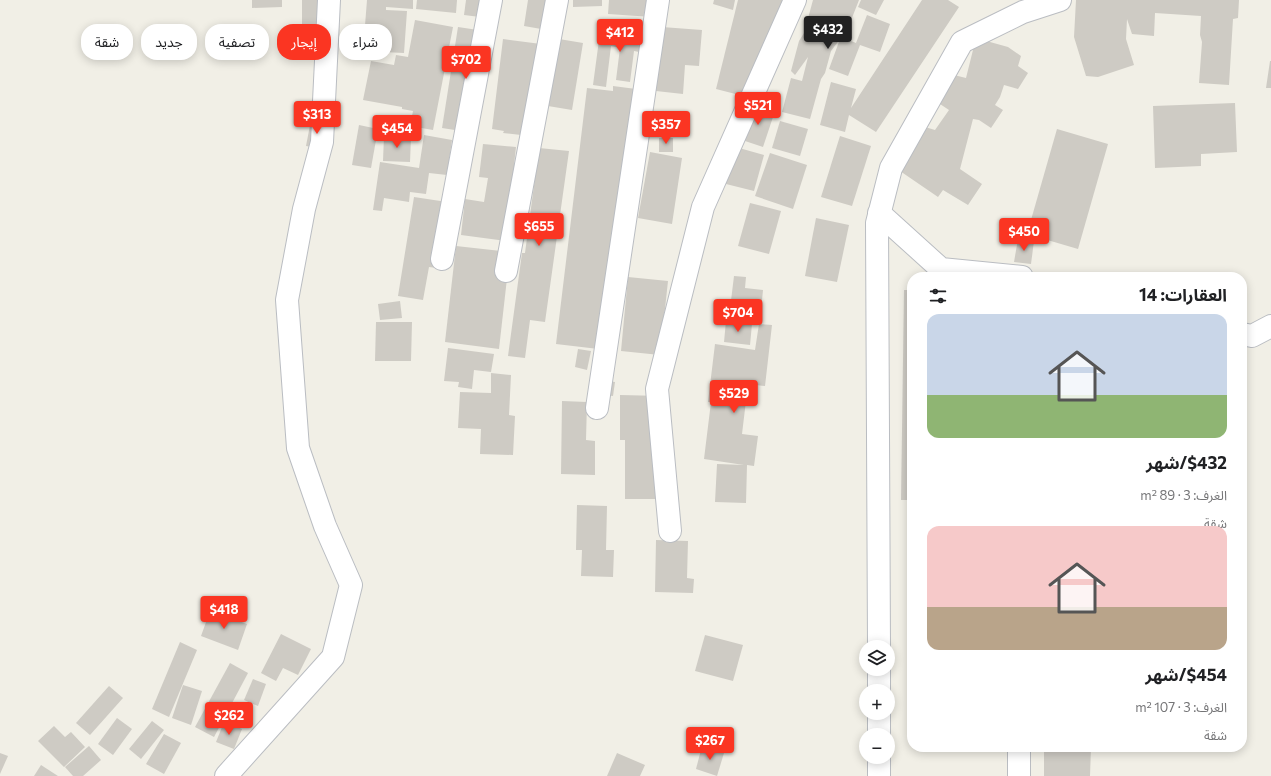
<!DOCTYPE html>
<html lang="ar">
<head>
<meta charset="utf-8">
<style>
	body { margin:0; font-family:Commissioner,"Noto Sans Arabic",sans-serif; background:#f2f2f2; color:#202124; direction:rtl; height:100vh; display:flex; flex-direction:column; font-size:15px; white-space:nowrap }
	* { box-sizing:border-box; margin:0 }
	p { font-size:13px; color:#757577 }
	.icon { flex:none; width:22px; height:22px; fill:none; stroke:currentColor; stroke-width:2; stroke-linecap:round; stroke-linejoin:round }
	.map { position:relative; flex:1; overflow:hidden; direction:ltr }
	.drawer { position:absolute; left:907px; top:272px; width:340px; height:480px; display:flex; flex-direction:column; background:#fff; border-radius:16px; box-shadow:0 2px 10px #0003; direction:rtl }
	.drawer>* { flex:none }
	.guide { position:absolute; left:12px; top:24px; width:380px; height:36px; direction:rtl; display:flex; gap:8px }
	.tools { position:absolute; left:859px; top:640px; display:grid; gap:8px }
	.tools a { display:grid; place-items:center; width:36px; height:36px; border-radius:50%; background:#fff; box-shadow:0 2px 10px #0003; font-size:20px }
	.price { position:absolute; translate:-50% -34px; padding:0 9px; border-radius:4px; background:#fb3522; color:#fff; font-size:13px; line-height:26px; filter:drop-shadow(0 1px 2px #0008) }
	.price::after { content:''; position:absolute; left:50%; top:24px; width:12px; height:9px; margin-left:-6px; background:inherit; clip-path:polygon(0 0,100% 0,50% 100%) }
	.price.active { background:#222; color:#fff }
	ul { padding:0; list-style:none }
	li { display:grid; align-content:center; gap:8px; height:212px; padding:0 20px }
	li span { display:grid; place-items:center; height:124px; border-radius:12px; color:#555 }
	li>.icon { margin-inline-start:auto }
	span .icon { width:72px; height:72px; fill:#fffc; stroke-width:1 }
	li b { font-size:17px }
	h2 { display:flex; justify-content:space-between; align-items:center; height:48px; padding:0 20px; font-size:17px }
	.pill { padding:0 14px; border-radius:16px; background:#fff; box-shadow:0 2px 10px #0003; font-size:14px; line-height:36px }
	.pill.active { background:#fb3522; color:#fff }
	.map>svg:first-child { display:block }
</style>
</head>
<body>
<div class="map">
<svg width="1271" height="776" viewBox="0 0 1271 776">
	<rect width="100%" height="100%" fill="#f1efe6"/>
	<g fill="#cecbc4">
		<polygon points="252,0 282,0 282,7 252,8"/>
		<polygon points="302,0 335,0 334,43 314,43 314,26 302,26"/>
		<polygon points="367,0 413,0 413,9 386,7 386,10 407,11 404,53 363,51"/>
		<polygon points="417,0 457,0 456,13 416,9"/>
		<polygon points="466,0 498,0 496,19 464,15"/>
		<polygon points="528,0 552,0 547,30 524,26"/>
		<polygon points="573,0 602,0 602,6 573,7"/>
		<polygon points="609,0 653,0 652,17 608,14"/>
		<polygon points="714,0 735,0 733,10 713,4"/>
		<polygon points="738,0 784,0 759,100 716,89"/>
		<polygon points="813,0 859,0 848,28 841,37 856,43 867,15 890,24 880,52 860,45 848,76 829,69 840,39 831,51 825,73 821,79 810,119 782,112 791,78 802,81 808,57 795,75 791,71 799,41 804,33"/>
		<polygon points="861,0 884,0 876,15 858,7"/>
		<polygon points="922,0 948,0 959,7 876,132 849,115 845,132 820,125 831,82 856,89 851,108"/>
		<polygon points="1076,0 1239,0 1238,18 1233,19 1229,85 1199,83 1202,42 1200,35 1201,16 1155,13 1154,36 1132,34 1127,19 1126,39 1134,65 1098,77 1086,76 1074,37"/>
		<polygon points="415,20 453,27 433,130 410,126 413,111 402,109 402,107 363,100 371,61 394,65 396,55 408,57"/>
		<polygon points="620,22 648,26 639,52 634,51 630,82 616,80 620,48 611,46 606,87 593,85 599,40 617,43"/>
		<polygon points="458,27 491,32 474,133 442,128"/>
		<polygon points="662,27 702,30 699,66 685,65 683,94 656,91"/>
		<polygon points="980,36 990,42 1008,47 1021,56 1018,66 1028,73 1018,89 1004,85 1000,97 995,105 1003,110 991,128 979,120 973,119 960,169 982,184 968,205 943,190 938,197 900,171 925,127 935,130 949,110 940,104 954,75 966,78 975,42"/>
		<polygon points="503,39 541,44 530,136 503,133 504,131 492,129"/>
		<polygon points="559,39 583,43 572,110 548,106"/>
		<polygon points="1270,61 1271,61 1271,88 1266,88"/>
		<polygon points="613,86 636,89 607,350 556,344 587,88 613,91"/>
		<polygon points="1235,103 1237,152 1201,154 1201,166 1155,168 1153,106"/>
		<polygon points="754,104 775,111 763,147 742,140"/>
		<polygon points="311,120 328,124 323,149 306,146"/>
		<polygon points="780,121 808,129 800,156 772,148"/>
		<polygon points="359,125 378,129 371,168 352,165"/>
		<polygon points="1057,129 1108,144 1078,249 1027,234"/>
		<polygon points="424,135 452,140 447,175 429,173 426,194 410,192 409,202 384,198 382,211 373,210 380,162 419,168"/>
		<polygon points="384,136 411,137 410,162 383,161"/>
		<polygon points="840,136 871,146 852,206 821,197"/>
		<rect x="659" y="138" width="14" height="14"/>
		<polygon points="483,144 516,147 514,165 525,166 514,242 461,235 465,199 484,202 488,178 479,177"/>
		<polygon points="732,146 764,155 754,191 722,183"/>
		<polygon points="539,148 569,151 545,322 530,320 525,358 508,356 522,253 525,253"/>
		<polygon points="650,152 682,158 672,224 638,218"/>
		<polygon points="770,153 807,165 793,209 755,196"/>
		<polygon points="414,197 447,202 437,268 429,267 423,300 398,296"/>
		<polygon points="750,203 781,211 769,254 738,246"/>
		<polygon points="816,218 849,225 837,282 805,276"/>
		<polygon points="1018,239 1034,241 1031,264 1014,262"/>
		<polygon points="456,246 510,252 499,349 445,342"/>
		<polygon points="734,276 746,277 745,288 763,290 760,321 729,317"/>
		<polygon points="628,277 668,281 660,355 621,351"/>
		<polygon points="904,290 912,290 912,500 901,500"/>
		<polygon points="400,301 402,318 380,320 378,304"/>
		<polygon points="726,321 752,324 750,345 724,342"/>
		<polygon points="376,322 412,322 411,361 375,361"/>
		<polygon points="759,324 772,325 765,386 748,384 742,434 758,436 754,466 747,465 746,503 715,502 717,464 744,465 704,459 711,402 708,402 715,344 755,350"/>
		<polygon points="448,348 494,354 491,372 474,370 472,389 458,387 459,382 444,381"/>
		<polygon points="578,349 591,351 587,370 575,367"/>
		<polygon points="491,373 511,375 509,415 515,416 513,455 480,454 481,429 458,428 460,392 491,393"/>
		<polygon points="600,380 615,382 613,396 599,394"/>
		<polygon points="620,395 662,396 662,499 625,499 625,440 620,440"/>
		<polygon points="562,401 587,402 586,440 595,441 595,475 561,474"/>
		<polygon points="577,505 607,506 606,550 614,550 613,577 581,576 582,550 576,550"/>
		<polygon points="656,540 688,541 687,578 694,579 693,593 655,592"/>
		<polygon points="210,611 247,624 238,650 201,636"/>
		<polygon points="281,634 311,649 298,675 283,668 276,681 261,673"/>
		<polygon points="705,635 743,645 733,681 695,671"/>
		<polygon points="180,642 197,650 169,717 152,709"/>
		<polygon points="230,663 248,673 214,737 195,727"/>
		<polygon points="253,679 266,684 258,706 244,700"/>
		<polygon points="183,685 202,691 191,725 172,718"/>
		<polygon points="109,686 123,698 90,735 76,723"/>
		<polygon points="117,718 132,729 113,755 98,744"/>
		<polygon points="152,721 164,730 141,759 129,749"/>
		<polygon points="224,722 242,729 234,749 216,742"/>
		<polygon points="54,726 65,737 71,732 85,747 64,767 38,741"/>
		<polygon points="164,734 181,743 164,774 146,764"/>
		<polygon points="89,746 101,760 83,776 73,776 65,767"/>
		<polygon points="702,746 724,753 717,776 696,769"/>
		<polygon points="1044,747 1091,747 1090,776 1044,776"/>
		<polygon points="0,753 8,756 0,774"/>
		<polygon points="617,753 645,765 640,776 607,776"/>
		<polygon points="41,765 58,776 34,776"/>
	</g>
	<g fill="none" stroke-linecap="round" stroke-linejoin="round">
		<g stroke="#babdc2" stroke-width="24">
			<g id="street">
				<polyline points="879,213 941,269 1022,277"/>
				<polyline points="442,259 491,0"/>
				<polyline points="506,271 557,0"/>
				<polyline points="1242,334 1252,336 1271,326"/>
				<polyline points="597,408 658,0"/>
				<polyline points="670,531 657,389 703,207 795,0"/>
				<polyline points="879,647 877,223 891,168 962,42 1023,12 1060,0"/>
				<polyline points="879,669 879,691"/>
				<polyline points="879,713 879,735"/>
				<polyline points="879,757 879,776"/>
				<polyline points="226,776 333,657 351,585 325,526 298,448 287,300 304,209 322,142 329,0"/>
				<polyline points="1019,776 1019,747"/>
			</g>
		</g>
		<use href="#street" stroke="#fff" stroke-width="22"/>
	</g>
</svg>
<div class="tools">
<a><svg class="icon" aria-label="layers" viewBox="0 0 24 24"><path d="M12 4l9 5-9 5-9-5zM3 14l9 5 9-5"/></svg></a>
<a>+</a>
<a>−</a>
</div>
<b class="price active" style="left:828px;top:50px">$432</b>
<b class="price" style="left:620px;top:53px">$412</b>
<b class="price" style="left:466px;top:80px">$702</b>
<b class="price" style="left:758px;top:126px">$521</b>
<b class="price" style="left:317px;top:135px">$313</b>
<b class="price" style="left:666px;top:145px">$357</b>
<b class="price" style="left:397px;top:149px">$454</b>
<b class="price" style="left:539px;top:247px">$655</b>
<b class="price" style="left:1024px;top:252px">$450</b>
<b class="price" style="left:738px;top:333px">$704</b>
<b class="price" style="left:734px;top:414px">$529</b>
<b class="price" style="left:224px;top:630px">$418</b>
<b class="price" style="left:229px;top:736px">$262</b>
<b class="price" style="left:710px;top:761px">$267</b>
<div class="guide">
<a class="pill">شراء</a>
<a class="pill active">إيجار</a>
<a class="pill">تصفية</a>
<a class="pill">جديد</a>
<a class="pill">شقة</a>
</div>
<section class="drawer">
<h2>العقارات: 14<svg class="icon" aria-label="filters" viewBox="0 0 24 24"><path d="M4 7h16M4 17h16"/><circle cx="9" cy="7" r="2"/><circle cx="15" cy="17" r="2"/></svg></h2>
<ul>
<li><span style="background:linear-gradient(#c9d6e8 65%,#8fb573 0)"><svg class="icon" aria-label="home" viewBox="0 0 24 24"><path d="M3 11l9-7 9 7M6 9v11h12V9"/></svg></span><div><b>$432/شهر</b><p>الغرف: 3 · 89 m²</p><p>شقة</p></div></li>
<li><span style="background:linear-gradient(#f6c9c9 65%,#b9a48a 0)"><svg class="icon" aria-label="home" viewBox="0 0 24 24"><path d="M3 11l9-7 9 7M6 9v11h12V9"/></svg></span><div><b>$454/شهر</b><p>الغرف: 3 · 107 m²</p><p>شقة</p></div></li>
</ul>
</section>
</div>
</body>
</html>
